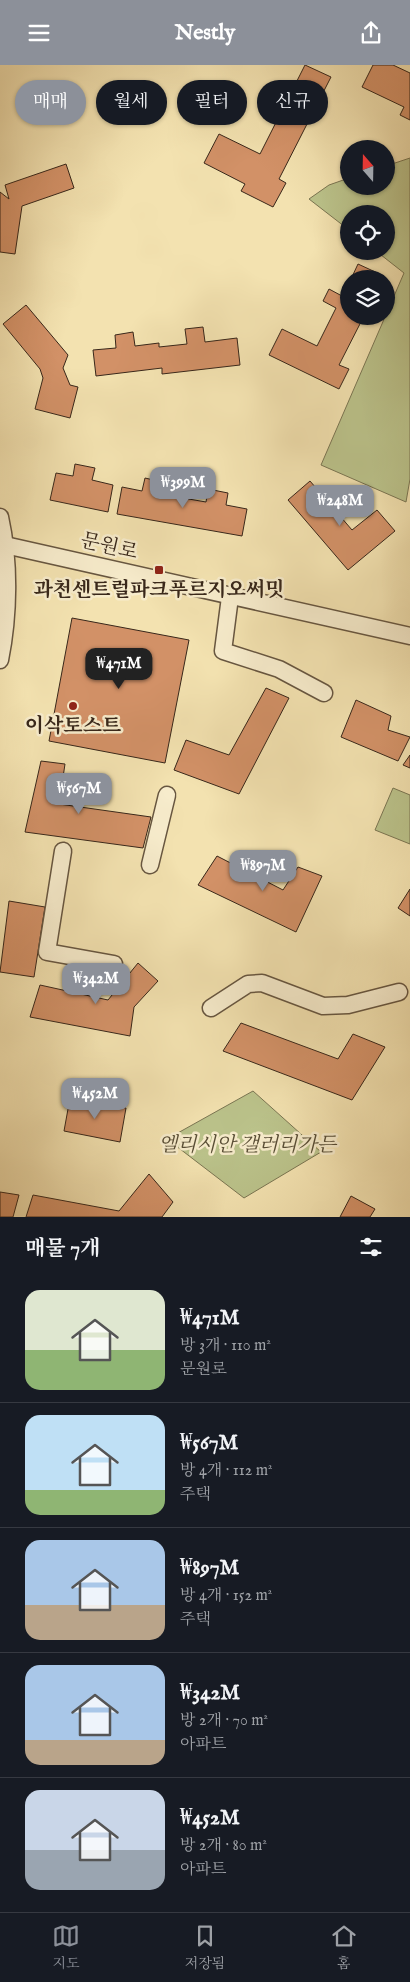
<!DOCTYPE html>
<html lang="ko">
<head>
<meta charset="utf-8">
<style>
	body { margin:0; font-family:"IM FELL English","Noto Serif KR",serif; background:#242831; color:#f1f3f6; height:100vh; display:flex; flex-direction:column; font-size:19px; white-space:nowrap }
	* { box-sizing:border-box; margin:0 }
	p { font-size:16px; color:#9ea1a6 }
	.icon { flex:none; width:28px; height:28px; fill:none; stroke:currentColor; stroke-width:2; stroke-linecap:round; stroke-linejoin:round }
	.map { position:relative; height:1152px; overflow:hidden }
	.details { display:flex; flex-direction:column; background:#171b24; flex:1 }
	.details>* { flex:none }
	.hud { position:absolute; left:15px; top:15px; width:380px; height:45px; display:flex; gap:10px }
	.needle { width:32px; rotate:340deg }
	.fabs { position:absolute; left:340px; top:75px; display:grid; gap:10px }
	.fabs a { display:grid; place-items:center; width:55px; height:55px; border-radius:50%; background:#171b24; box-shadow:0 1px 4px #0004; font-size:25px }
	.price { position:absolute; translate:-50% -42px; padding:0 11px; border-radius:10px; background:#8c9099; color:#fff; font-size:16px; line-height:32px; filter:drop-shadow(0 1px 2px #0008) }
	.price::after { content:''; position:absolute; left:50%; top:30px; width:15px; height:11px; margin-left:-8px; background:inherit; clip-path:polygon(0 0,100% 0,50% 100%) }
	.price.selected { background:#222; color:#fff }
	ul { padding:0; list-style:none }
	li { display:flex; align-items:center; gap:15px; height:125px; padding:0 25px }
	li+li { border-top:1px solid #363941 }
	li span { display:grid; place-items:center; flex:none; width:140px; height:100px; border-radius:15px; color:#555 }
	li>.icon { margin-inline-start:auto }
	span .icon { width:60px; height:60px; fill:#fffc; stroke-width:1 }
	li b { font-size:21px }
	h2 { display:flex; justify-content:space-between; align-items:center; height:60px; padding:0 25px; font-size:21px }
	.chip { padding:0 18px; border-radius:22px; background:#171b24; box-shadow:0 1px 4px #0004; font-size:18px; line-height:45px }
	.chip.selected { background:#8c9099; color:#fff }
	header { display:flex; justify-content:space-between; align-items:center; height:65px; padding:0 25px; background:#8c9099; color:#fff; font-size:22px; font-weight:700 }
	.menu { display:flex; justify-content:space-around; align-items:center; height:70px; border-top:1px solid #363941; background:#171b24; font-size:14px; color:#9ea1a6 }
	.menu a { display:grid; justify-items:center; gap:2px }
	.menu .selected { color:#8c9099 }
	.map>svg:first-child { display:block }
</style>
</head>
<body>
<header><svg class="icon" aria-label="menu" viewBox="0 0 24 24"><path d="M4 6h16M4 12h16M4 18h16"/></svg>Nestly<svg class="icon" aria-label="share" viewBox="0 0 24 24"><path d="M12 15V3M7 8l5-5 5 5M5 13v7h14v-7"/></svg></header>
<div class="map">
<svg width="410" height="1152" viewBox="0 0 410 1152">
	<rect width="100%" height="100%" fill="#f3e2b0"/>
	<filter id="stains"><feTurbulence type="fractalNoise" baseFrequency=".004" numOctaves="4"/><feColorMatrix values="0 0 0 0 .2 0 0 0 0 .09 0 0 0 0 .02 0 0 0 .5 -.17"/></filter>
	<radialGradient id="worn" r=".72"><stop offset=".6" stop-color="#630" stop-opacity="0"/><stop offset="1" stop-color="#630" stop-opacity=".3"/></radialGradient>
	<g fill="#bbc38b" stroke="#7a7552">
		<polygon points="410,93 410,414 406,437 321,400 404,208 376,186 386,186 386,149 349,149 349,165 309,134 329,120 349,113 349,121 386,121 386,101"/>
		<polygon points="393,723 410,730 410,779 375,765"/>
		<polygon points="253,1026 321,1087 244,1133 167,1074"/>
	</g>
	<g fill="#d29167" stroke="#38271a">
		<polygon points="305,0 331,12 279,114 286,118 273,142 241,126 245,119 204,98 219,69 260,89"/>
		<polygon points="373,0 393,0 410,8 410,55 400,50 404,42 362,22"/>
		<polygon points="66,99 74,123 22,141 15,189 0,187 0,127 9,134 5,120"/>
		<polygon points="358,199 384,211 382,214 351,214"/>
		<polygon points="349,218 349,251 364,251 339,300 349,304 339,324 269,290 282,264 317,281 336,243 323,236 329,224 342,231"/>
		<polygon points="26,240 68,290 63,303 70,320 78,322 70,353 35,344 43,313 40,304 3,259"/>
		<polygon points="203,262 205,277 237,273 240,300 162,309 162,303 96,311 93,285 116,283 115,270 133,267 135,281 159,278 159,282 187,279 185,264"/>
		<polygon points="75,399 95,403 92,415 113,420 108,447 50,435 56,408 73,411"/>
		<polygon points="145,413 162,417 160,429 206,437 208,424 228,428 226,440 247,444 242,471 117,449 122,422 142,426"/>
		<polygon points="310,416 352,465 377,445 395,466 348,505 288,435"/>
		<polygon points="72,553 189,575 165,698 49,676"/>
		<polygon points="266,623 289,633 239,729 174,705 186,675 229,690"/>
		<polygon points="356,635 391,651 388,665 410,672 398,696 341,672"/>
		<polygon points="410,690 410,703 403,700"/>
		<polygon points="41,696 65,699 59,739 151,752 143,783 25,767"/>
		<polygon points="217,791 283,825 298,802 322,811 296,867 198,820"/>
		<polygon points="410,824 410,851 398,843"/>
		<polygon points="9,836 45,842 34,912 0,907"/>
		<polygon points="138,898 158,916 134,942 130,971 30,952 40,920 108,935"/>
		<polygon points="241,958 338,994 353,969 385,982 352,1035 223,986"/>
		<polygon points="70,1033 126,1043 120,1077 64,1066"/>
		<polygon points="149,1109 173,1137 162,1152 26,1152 33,1130 119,1146"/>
		<polygon points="0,1127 19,1130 13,1152 0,1152"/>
		<polygon points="351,1131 375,1144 370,1152 340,1152"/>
	</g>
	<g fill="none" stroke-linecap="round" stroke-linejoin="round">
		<g stroke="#675640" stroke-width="19">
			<g id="minor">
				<path d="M0 452C10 497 9 550 0 595"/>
				<polyline points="5,480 410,571"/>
				<polyline points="230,532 223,586 279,604 324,628"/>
				<polyline points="63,786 47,887 114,899"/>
				<polyline points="150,800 167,730"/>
				<polyline points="211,943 248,919 262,918 323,941 348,940 399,927"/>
			</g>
		</g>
		<use href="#minor" stroke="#f7eccc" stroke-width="16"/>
	</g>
	<g fill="#8f2418" stroke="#f7eccc" stroke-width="2">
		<rect x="154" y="500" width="10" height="10" rx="2.5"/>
		<circle cx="73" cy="641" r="5"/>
	</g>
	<g text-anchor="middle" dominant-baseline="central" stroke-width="5" stroke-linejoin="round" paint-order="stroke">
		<g font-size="20" fill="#38271a" stroke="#f7eccc">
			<text transform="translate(109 482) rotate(13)">문원로</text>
		</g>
		<g font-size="20" font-weight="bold" fill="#38271a" stroke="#f7eccc">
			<text x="159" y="525">과천센트럴파크푸르지오써밋</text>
			<text x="73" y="661">이삭토스트</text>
		</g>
		<g font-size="20" font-style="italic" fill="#594e36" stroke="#f7eccc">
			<text x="247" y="1080">엘리시안 갤러리가든</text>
		</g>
	</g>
	<rect width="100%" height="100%" filter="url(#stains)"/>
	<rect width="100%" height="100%" fill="url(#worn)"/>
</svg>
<div class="fabs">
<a><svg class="needle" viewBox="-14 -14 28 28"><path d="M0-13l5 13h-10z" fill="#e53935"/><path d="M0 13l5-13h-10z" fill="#9ea1a6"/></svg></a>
<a><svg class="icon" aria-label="locate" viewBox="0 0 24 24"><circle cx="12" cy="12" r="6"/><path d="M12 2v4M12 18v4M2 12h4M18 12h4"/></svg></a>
<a><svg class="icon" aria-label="layers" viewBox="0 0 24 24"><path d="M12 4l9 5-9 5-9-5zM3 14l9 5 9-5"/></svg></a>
</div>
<b class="price" style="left:183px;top:444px">₩399M</b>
<b class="price" style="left:340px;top:462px">₩248M</b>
<b class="price selected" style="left:119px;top:625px">₩471M</b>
<b class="price" style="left:79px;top:750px">₩567M</b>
<b class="price" style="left:263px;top:827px">₩897M</b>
<b class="price" style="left:96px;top:940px">₩342M</b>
<b class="price" style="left:95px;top:1055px">₩452M</b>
<div class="hud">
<a class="chip selected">매매</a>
<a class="chip">월세</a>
<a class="chip">필터</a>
<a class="chip">신규</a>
</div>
</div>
<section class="details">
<h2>매물 7개<svg class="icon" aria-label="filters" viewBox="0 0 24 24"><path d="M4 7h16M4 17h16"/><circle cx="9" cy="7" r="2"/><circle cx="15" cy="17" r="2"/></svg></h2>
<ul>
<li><span style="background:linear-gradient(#dfe7d0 60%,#8fb573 0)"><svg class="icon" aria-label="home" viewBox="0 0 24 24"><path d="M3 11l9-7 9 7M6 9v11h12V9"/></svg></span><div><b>₩471M</b><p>방 3개 · 110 m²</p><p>문원로</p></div></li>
<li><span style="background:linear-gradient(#bfe0f5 75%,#8fb573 0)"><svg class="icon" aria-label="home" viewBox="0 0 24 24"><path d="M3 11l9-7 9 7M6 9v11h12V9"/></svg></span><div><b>₩567M</b><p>방 4개 · 112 m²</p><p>주택</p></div></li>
<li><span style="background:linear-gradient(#a9c7e8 65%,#b9a48a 0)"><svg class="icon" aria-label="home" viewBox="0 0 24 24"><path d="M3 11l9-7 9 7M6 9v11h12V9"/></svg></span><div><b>₩897M</b><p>방 4개 · 152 m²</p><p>주택</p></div></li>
<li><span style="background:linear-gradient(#a9c7e8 75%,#b9a48a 0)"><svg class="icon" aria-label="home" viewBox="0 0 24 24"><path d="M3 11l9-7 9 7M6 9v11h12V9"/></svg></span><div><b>₩342M</b><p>방 2개 · 70 m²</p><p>아파트</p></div></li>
<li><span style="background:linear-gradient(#c9d6e8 60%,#9aa5b1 0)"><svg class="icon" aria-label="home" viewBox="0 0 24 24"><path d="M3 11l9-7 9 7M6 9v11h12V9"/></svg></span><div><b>₩452M</b><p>방 2개 · 80 m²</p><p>아파트</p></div></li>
</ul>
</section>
<nav class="menu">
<a class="selected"><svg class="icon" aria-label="map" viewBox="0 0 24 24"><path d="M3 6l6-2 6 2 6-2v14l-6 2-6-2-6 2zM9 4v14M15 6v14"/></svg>지도</a>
<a><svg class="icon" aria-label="saved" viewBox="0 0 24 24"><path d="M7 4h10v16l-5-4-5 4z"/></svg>저장됨</a>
<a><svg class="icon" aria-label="home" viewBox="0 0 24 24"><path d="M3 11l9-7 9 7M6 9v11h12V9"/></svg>홈</a>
</nav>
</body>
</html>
